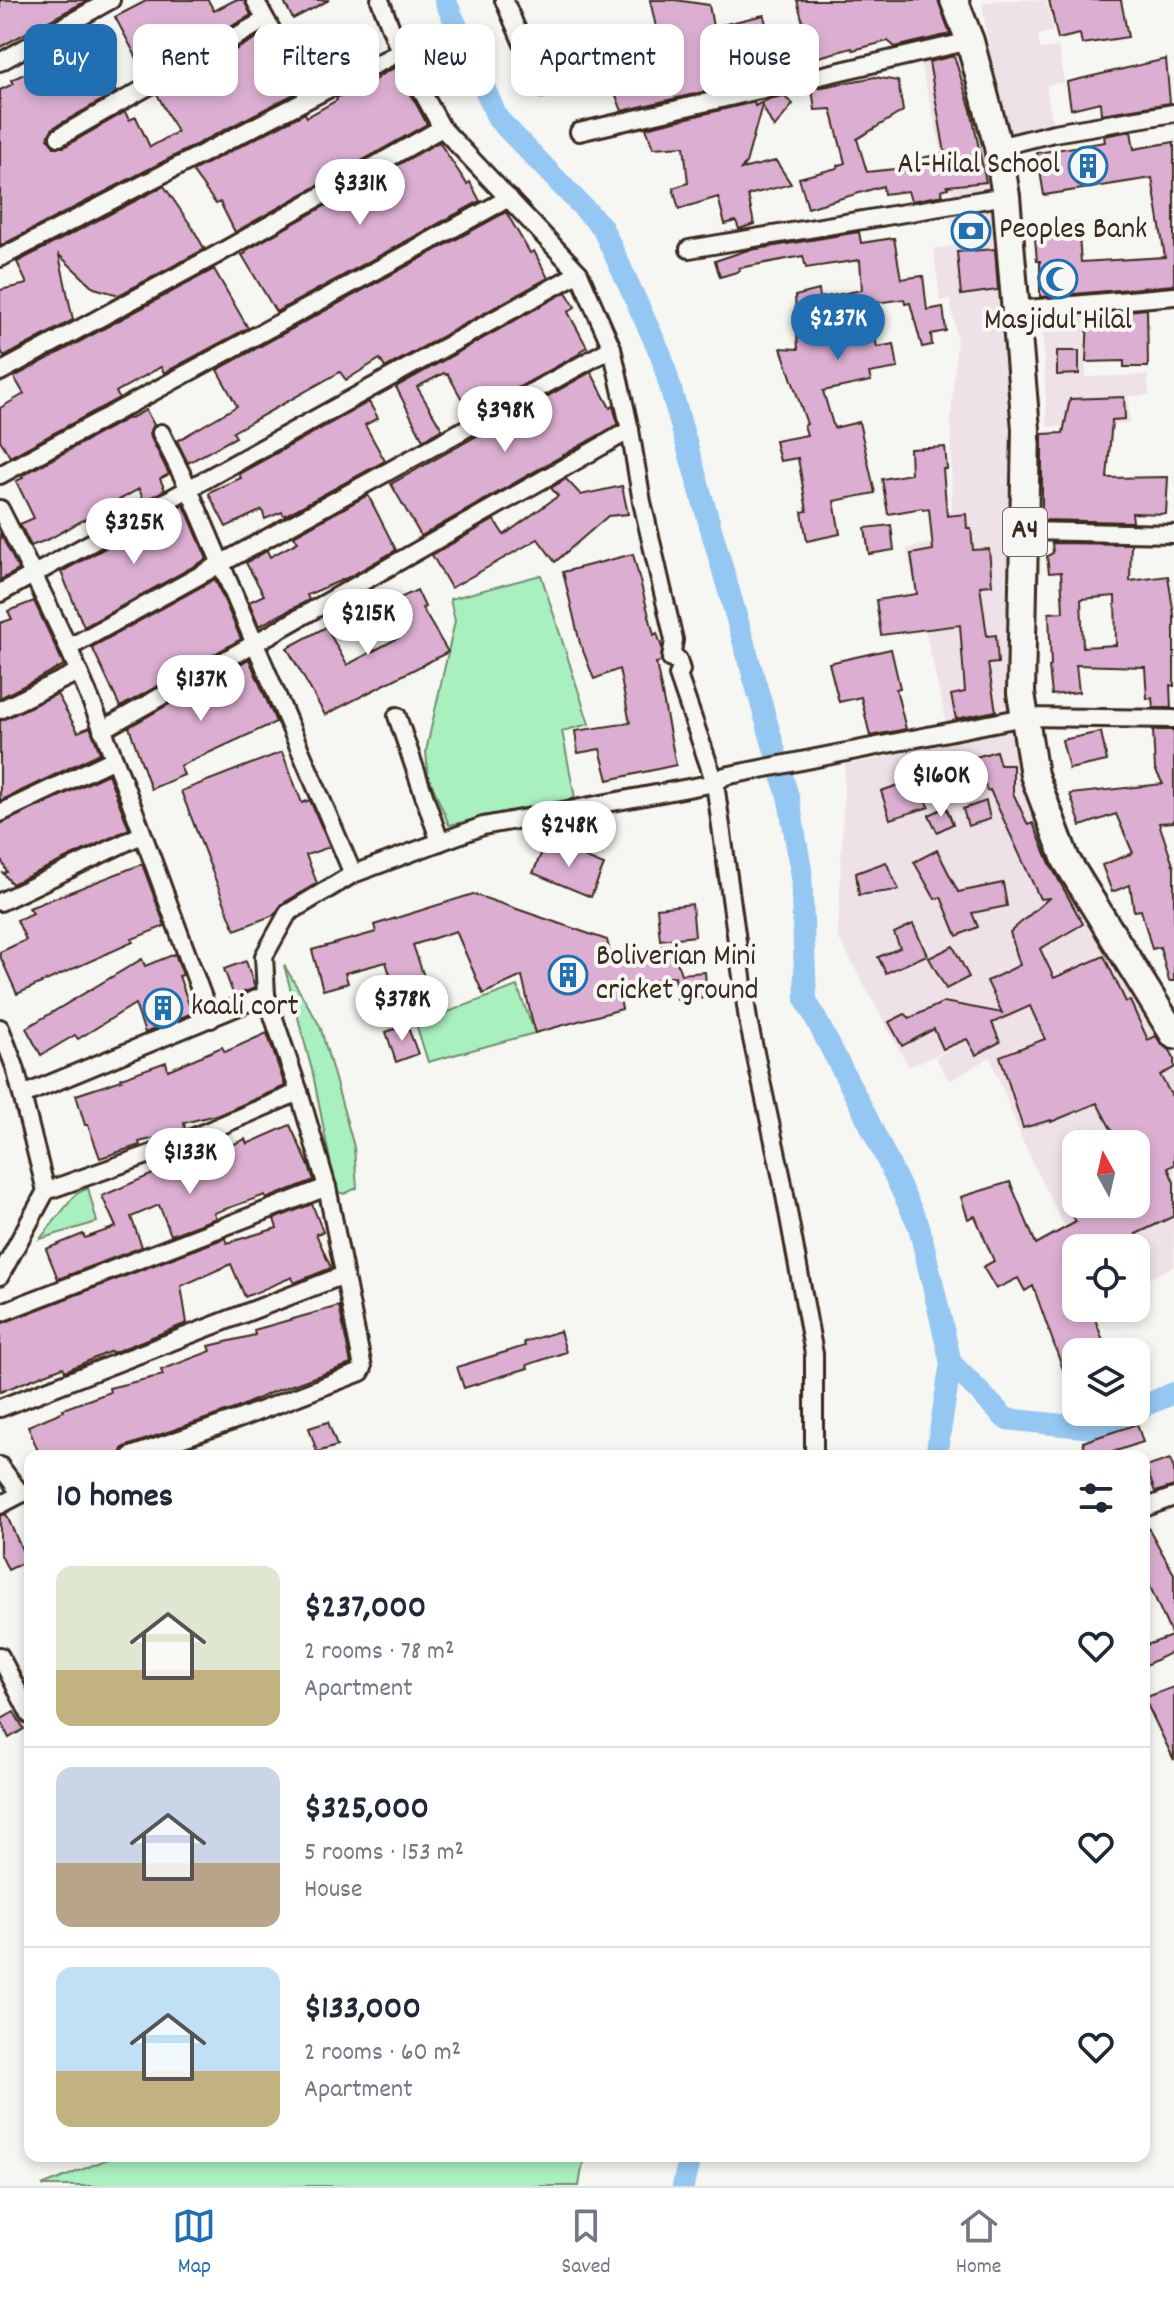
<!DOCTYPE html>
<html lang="en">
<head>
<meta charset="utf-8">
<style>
	body { margin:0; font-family:Dekko,sans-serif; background:#f2f2f3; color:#1f2937; height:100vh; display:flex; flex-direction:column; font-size:30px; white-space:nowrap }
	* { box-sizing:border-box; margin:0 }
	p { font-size:26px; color:#747a83 }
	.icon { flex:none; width:44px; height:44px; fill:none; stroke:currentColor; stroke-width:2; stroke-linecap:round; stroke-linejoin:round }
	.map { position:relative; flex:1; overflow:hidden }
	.side { position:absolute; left:24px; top:1450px; width:1126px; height:712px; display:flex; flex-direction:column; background:#fff; border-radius:16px; box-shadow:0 4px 12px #0003 }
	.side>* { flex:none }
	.guide { position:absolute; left:24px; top:24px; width:1126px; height:72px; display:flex; gap:16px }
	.needle { width:52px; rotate:352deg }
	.fabs { position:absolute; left:1062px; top:1130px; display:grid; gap:16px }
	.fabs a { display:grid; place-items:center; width:88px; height:88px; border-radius:16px; background:#fff; box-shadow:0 4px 12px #0003; font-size:40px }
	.price { position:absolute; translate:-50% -68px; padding:0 18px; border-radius:28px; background:#fff; color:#222; font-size:26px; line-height:52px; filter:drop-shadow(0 2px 4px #0008) }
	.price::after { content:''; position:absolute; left:50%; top:48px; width:24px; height:18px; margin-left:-12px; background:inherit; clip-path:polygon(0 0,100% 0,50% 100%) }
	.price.selected { background:#1f6fb2; color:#fff }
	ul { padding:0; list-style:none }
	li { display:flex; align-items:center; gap:24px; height:200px; padding:0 32px }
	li+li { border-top:2px solid #e0e1e3 }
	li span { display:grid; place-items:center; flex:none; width:224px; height:160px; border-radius:16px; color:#555 }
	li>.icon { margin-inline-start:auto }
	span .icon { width:96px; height:96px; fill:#fffc; stroke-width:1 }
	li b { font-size:34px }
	h2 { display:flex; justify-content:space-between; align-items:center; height:96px; padding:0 32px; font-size:34px }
	.pill { padding:0 28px; border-radius:16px; background:#fff; box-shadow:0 4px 12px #0003; font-size:28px; line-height:72px }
	.pill.selected { background:#1f6fb2; color:#fff }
	.dock { display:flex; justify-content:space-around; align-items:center; height:112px; border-top:2px solid #e0e1e3; background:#fff; font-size:22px; color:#747a83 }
	.dock a { display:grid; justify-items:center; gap:4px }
	.dock .selected { color:#1f6fb2 }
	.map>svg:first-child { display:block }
</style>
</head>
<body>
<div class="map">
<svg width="1174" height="2186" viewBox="0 0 1174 2186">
	<rect width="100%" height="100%" fill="#f6f6f2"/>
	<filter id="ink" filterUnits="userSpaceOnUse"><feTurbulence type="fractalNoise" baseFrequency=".0125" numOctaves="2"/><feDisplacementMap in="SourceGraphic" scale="16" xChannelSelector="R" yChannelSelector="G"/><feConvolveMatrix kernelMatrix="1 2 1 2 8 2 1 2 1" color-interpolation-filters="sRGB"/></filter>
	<g filter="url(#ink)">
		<g fill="#eee1e8" fill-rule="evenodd">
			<polygon points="999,0 1046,0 1053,31 1038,35 1040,49 1058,47 1064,82 1046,85 1054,133 1005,141 982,4"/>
			<polygon points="961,49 995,191 953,197 919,57"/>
			<polygon points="998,206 1014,375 1011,713 948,731 907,549 934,542 933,515 952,511 951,418 957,338 950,298 940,301 934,249 955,245 950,213"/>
			<polygon points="1084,316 1086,377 1148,375 1149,395 1128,396 1129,423 1047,427 1042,317"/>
			<path d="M1017 729 1029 800 1118 971 1174 1049V1266L1136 1286V1248H1076V1250L1023 1142 990 1057 950 1081 935 1057 957 1045 909 1067 838 937 845 765ZM1076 1144H1136V1204H1076Z"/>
		</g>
		<g fill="#a8f0be" stroke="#728d6e" stroke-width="2">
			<polygon points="541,575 589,724 562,731 575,798 449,825 428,775 426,751 455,621 450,599"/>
			<polygon points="284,965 320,1026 354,1147 357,1188 344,1194 336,1191 313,1074"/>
			<polygon points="517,986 535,1033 428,1062 416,1024"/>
			<polygon points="88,1188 97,1222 40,1239 76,1194"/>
			<polygon points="115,2156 584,2156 579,2186 42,2186"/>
		</g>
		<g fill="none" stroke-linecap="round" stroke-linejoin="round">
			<g stroke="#94c7f1" stroke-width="22">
				<polyline points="445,0 498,119 602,227 661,355 789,800 801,870 806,1000 863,1110 919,1226 951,1363 936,1456"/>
				<polyline points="951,1363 1006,1419 1092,1428 1130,1412"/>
				<polyline points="1136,1409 1174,1393"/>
				<polyline points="683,2186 690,2156"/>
			</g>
		</g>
		<g fill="#dcafd2" stroke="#3b2a1e" stroke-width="2" fill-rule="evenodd">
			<polygon points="0,0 88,0 0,47"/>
			<polygon points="148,0 208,0 214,11 235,0 244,0 251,15 146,75 115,17"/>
			<polygon points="283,0 329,0 293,19"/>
			<polygon points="650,0 675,0 709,5 713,27 764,15 770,43 806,34 797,0 938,0 950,34 895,47 888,41 853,50 852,48 778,68 776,60 734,70 737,82 728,86 622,111 615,93 623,91 613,60 637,52 635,45 658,36"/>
			<polygon points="1049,0 1121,0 1128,37 1082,44 1080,34 1058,39"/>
			<polygon points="97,35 110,61 102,65 116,92 53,128 48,138 54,147 64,147 125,112 129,120 136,117 150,147 177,132 157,94 262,35 294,94 0,246 0,90 13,84 11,80 57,59 55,54"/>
			<polygon points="954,56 971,110 986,182 947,186 948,188 941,190 943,195 911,201 908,191 884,194 883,186 808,208 799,178 837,168 837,166 845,163 831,109 815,110 812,89 875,77 898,81 903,111 857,139 867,172 904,168 903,162 945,153 929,62"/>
			<polygon points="1166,59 1170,103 1101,114 1100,102 1071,109 1067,82"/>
			<polygon points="396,67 427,124 235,232 220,202 216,204 192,171 305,113 307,117 337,100 336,98 378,78 377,77"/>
			<polygon points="783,96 793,104 774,128 762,105 746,163 741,169 776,161 791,184 748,195 754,224 739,229 736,221 725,224 718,197 679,209 673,188 688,183 684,146 653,148 646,128 754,102 755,106 769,99"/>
			<polygon points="1131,131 1134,149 1174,142 1174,285 1040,297 1040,261 1037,261 1034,227 1078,223 1081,262 1165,257 1152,178 1044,195 1037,153 1105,142 1104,136"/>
			<polygon points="439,142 467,184 470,182 480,201 276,312 242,255 246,253 245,251"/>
			<polygon points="164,186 192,227 204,248 203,250 119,295 94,288 59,255 73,320 4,357 0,348 0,290 27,284 17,262"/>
			<polygon points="506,212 530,253 534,251 548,278 385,368 380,359 346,380 340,372 233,432 236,437 188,463 177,441 237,406 217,370"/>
			<polygon points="859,232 861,243 894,238 901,279 923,276 927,310 943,307 946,331 931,334 932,345 922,347 910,303 905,304 904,299 868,304 877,347 894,344 898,368 869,373 871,381 823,391 834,428 859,422 875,493 834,501 840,534 807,541 802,512 807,511 798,458 780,461 775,441 807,435 804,425 807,424 781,348 798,349 795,296 819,290 820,298 862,290 860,260 806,268 803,256 739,268 740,271 720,277 715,261 745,251"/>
			<polygon points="995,249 998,290 961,295 957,252"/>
			<polygon points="214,269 248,328 164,373 161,367 116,392 119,398 10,457 0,440 0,408 24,394 14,377"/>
			<polygon points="566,292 575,307 568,312 587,347 580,351 581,353 470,414 448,374 446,375 444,373 417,387 442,429 423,440 396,387"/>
			<polygon points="1147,309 1148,367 1124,367 1124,361 1086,362 1088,315"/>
			<polygon points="1057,351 1079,351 1079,374 1057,375"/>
			<polygon points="591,372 610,408 613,406 618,424 421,536 391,484"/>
			<polygon points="1124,397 1125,419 1112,420 1107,478 1168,477 1166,514 1132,513 1133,522 1042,520 1042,434 1063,433 1070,399"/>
			<polygon points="369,402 378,418 365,425 385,461 284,516 282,512 265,519 262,510 226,527 209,494 211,491 241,478 239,474"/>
			<polygon points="146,410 154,425 150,432 151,438 169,474 160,479 165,490 144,501 139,489 49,539 31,546 20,524 34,518 16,481 23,478 21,476 128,418 129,419"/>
			<polygon points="945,447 947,469 943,469 947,516 966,514 967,528 971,528 973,550 989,549 992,585 980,586 987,636 996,635 998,663 988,664 996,711 956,719 951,695 965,692 960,625 881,635 876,600 917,594 911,554 933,550 929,509 923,510 922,508 888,514 882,479 911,474 910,449"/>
			<polygon points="566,479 581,495 622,486 628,514 608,516 555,562 538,539 451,588 432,555 494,520 504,535 558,496 551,488"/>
			<polygon points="368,495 396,550 349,577 307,595 309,600 259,626 249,602 264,595 246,563 267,551 270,557 298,542 294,536"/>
			<polygon points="184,505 207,559 84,627 61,572"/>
			<polygon points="891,525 894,550 869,554 865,528"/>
			<polygon points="0,533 19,570 0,580"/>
			<path d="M1052 543 1131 544 1130 581 1168 576 1174 615V686L1170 685 1171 708H1153L1152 698 1147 699 1145 667 1076 665 1079 692 1052 695 1049 667 1051 666 1049 613 1063 612 1061 572 1049 573 1047 556 1053 553ZM1115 596 1116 645 1083 647 1081 599Z"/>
			<polygon points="633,554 654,635 657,633 662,648 661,662 656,663 676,765 608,780 600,749 578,753 575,731 630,723 619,669 594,679 580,643 563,572"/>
			<polygon points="215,579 241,639 120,707 92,647"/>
			<polygon points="417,590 425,607 422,608 448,652 325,715 287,648 326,627 347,665 398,638 383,606"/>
			<polygon points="34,601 64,665 0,698 0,623 12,619 8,611"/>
			<polygon points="891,649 900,688 896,689 906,729 870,736 861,697 839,702 829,663"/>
			<polygon points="249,659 276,722 180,766 184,775 151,789 129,727"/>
			<polygon points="57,694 78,732 90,727 100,753 0,801 0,721"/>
			<polygon points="1153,730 1174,730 1174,822 1159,823 1174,868 1174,981 1169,981 1160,947 1152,949 1141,910 1134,911 1130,885 1112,892 1102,865 1133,853 1116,814 1081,826 1070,794 1163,784 1155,769"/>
			<polygon points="1101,732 1107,761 1069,769 1062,740"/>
			<polygon points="996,751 1000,765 1013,765 1013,793 1028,825 1033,823 1051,866 1083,924 1040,949 1054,978 1104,956 1126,1002 1130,1001 1148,1040 1156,1036 1161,1044 1170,1050 1174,1059 1174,1068 1160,1075 1174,1100 1174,1165 1168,1168 1174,1182 1174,1216 1136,1234 1141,1242 1130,1248 1076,1248 1076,1308 1091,1308 1107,1352 1076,1352 1076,1400 1074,1400 1033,1286 1025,1291 1018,1278 996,1289 983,1267 994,1261 975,1216 968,1219 961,1197 1010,1182 1036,1244 1076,1222 1067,1204 1136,1204 1136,1149 1147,1144 1119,1144 1097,1103 1051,1122 1051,1120 1023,1128 1000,1056 1045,1039 1030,1006 992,1023 1000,1042 976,1055 967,1039 943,1049 934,1029 902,1046 889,1022 905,1014 910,1018 944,1002 1002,1013 987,981 1020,965 1010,932 1049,898 1040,899 990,790 987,791 976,757"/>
			<polygon points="282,752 302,803 310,800 330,847 306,855 317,883 282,904 274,915 235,930 181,791"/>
			<polygon points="108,774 129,829 12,884 3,873 7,872 0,857 0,824"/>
			<polygon points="919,778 929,807 890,819 881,791"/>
			<polygon points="986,801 990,819 968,826 963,809"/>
			<polygon points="946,807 953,824 937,832 929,815"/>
			<polygon points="546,842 604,865 591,897 533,873"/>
			<polygon points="937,850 958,892 1003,883 1007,906 972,913 978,927 957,936 941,897 935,899 914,862"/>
			<polygon points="886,862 899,890 859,895 856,873"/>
			<polygon points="142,864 165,926 132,939 133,942 17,994 0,956 0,952 26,940 17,920 33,913 29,908"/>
			<polygon points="473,894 607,940 613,966 656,955 655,948 671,944 681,974 705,972 707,997 677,999 675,976 618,989 622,1009 535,1033 522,976 483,994 456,931 413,945 436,1011 403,1016 386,962 345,973 348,983 323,990 312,950 376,932 374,925"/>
			<polygon points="692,904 695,936 660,940 657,908"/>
			<polygon points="913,924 927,955 886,973 878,957 900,948 894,933"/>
			<polygon points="953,946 969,977 946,989 929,958"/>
			<polygon points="175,954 183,975 179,976 192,1013 145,1033 135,1004 78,1039 75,1035 41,1055 26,1028 142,959 145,966"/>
			<polygon points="246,961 255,988 234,996 224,969"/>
			<polygon points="407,1025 418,1054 396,1062 386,1032"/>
			<polygon points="267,1033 285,1086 223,1113 184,1123 185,1129 173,1134 139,1142 140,1145 100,1158 88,1125 85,1125 76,1095 122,1080 121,1078 166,1062 168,1070 222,1047 225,1052"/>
			<polygon points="290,1125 309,1166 314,1180 266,1199 265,1195 214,1213 216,1218 171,1235 159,1205 131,1217 142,1247 58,1279 46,1249 83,1234 85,1238 116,1227 102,1196 185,1160 187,1165 245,1139 247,1144"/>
			<polygon points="312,1204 323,1232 316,1234 331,1268 294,1283 292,1277 245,1297 231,1264 181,1286 187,1323 112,1353 111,1351 65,1371 63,1367 0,1392 0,1324 225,1238 227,1243 277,1228 274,1219"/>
			<polygon points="339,1306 351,1364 270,1393 237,1408 127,1446 122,1449 120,1456 40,1456 28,1426 64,1411 63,1409 110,1392 109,1388 163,1375 161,1370 211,1351 209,1346 255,1335 254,1330"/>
			<polygon points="560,1331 566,1352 527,1365 528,1368 464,1388 457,1367 525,1346 524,1342"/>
			<polygon points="328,1422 337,1446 317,1452 309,1428"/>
			<polygon points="1137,1424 1143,1442 1101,1456 1088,1456 1083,1442"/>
			<polygon points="1170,1459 1174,1469 1174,1486 1155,1492 1146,1467"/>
			<polygon points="6,1514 27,1561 8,1570 0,1553 0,1516"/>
			<polygon points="1144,1520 1174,1574 1174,1651 1144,1666 1144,1646 1172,1636 1144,1573"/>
			<polygon points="1174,1687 1174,1760 1144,1698"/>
			<polygon points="14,1712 24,1729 9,1738 0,1720"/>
		</g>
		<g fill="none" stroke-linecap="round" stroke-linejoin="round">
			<g stroke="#3b2a1e" stroke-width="22">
				<g id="minor">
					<polyline points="255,0 309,98"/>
					<polyline points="380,0 400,52 442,128 579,273 612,348 630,430 642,502 674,640 671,659 678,660 681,670 678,675 715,783 748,1020 782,1179 814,1354 814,1456"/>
					<polyline points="504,0 542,88"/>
					<polyline points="0,62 111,0"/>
					<polyline points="579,132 970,41"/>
					<polyline points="59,137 265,20"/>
					<polyline points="998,147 1054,133 1174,113"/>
					<polyline points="689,249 1006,196"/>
					<polyline points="0,258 400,52"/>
					<polyline points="1016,310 1174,296"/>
					<polyline points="0,372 216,255 442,128"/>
					<polyline points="161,433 189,489 353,874"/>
					<polyline points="0,475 509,198"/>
					<path d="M0 509C23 554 46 599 67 645 121 766 164 895 211 1019"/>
					<polyline points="1025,531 1174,534"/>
					<polyline points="0,593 579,273"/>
					<polyline points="68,648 612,348"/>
					<polyline points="0,710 78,672"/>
					<polyline points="397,716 440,842"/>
					<polyline points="102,730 630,430"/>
					<polyline points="0,813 114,759"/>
					<polyline points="0,902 141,835"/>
					<polyline points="0,1028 15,1067 46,1191 0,1276"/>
					<polyline points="23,1095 266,995"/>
					<polyline points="46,1191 173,1146 299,1092"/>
					<polyline points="0,1313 327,1187"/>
					<polyline points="0,1408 344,1275"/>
					<polyline points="131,1456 241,1418 361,1372 363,1368 327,1187 299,1092 266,995 264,956 288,913 353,874 483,826 715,783 725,776 1024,717 1174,719"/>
					<polyline points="0,1466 21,1494 30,1491"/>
					<polyline points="0,1505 21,1494"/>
					<polyline points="1144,1508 1174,1497"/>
					<polyline points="0,1656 30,1715"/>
				</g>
			</g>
			<g stroke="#3b2a1e" stroke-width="32">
				<polyline id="trunk" points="954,0 970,41 998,147 1006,196 1026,429 1021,693 1034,775 1066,860 1174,1035"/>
			</g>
			<use href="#minor" stroke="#f6f6f2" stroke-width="16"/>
			<use href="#trunk" stroke="#f6f6f2" stroke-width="26"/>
		</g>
	</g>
	<defs>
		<g id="building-ring" transform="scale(2)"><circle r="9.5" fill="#f6f6f2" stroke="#1f6fb2" stroke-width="1.5"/><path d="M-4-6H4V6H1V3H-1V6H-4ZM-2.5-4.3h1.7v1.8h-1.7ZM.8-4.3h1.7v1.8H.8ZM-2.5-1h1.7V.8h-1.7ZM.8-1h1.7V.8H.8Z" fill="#1f6fb2"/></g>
		<g id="bank-ring" transform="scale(2)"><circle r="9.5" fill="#f6f6f2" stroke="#1f6fb2" stroke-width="1.5"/><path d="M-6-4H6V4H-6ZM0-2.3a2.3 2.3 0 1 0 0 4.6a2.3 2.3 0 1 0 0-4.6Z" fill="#1f6fb2"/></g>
		<g id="mosque-ring" transform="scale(2)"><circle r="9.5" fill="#f6f6f2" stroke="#1f6fb2" stroke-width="1.5"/><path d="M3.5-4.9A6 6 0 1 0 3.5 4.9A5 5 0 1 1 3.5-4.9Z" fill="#1f6fb2"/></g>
	</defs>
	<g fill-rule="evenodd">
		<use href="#building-ring" x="1088" y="166"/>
		<use href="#bank-ring" x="971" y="231"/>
		<use href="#mosque-ring" x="1058" y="279"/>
		<use href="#building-ring" x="568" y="975"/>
		<use href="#building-ring" x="163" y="1008"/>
	</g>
	<g text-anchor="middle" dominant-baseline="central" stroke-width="8" stroke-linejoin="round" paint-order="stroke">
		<rect fill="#f6f6f2" stroke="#73675e" stroke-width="2" x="1003" y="508" width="44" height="48" rx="6"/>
		<g font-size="28" font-weight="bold" fill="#3b2a1e">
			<text x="1025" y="532">A4</text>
		</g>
		<g font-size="30" fill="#3b2a1e" stroke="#f6f6f2" text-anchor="start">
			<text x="1060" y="166" text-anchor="end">Al-Hilal School</text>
			<text x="999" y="231">Peoples Bank</text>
			<text x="1058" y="322" text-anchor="middle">Masjidul Hilal</text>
			<text x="596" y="958">Boliverian Mini<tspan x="596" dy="34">cricket ground</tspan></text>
			<text x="191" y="1008">kaali cort</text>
		</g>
	</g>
</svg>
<div class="fabs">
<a><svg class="needle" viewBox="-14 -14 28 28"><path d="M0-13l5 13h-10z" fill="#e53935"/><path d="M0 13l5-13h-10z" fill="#747a83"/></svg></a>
<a><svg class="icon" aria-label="locate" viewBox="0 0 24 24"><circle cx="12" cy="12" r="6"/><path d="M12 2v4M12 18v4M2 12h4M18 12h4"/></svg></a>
<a><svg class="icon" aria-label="layers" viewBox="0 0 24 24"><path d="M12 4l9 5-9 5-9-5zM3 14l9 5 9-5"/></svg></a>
</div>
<b class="price" style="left:360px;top:227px">$331K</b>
<b class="price selected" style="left:838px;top:362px">$237K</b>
<b class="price" style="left:505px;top:454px">$398K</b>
<b class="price" style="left:134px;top:566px">$325K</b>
<b class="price" style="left:368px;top:657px">$215K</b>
<b class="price" style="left:201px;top:723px">$137K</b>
<b class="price" style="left:941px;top:819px">$160K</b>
<b class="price" style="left:569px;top:869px">$248K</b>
<b class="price" style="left:402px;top:1043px">$378K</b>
<b class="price" style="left:190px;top:1196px">$133K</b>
<div class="guide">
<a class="pill selected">Buy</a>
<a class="pill">Rent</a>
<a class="pill">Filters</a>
<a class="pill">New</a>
<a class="pill">Apartment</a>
<a class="pill">House</a>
</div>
<section class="side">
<h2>10 homes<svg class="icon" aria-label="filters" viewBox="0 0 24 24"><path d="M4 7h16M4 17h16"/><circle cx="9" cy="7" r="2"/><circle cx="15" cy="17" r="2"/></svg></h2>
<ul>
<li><span style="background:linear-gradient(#dfe7d0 65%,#c2b280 0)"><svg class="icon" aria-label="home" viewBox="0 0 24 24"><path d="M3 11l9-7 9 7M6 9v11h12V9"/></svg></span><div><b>$237,000</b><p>2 rooms · 78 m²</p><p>Apartment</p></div><svg class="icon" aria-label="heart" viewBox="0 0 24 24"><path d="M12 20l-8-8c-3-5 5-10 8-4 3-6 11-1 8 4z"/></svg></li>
<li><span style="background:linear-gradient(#c9d6e8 60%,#b9a48a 0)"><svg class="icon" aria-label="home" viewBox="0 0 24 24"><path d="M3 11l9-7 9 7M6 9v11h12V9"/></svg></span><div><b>$325,000</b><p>5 rooms · 153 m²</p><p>House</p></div><svg class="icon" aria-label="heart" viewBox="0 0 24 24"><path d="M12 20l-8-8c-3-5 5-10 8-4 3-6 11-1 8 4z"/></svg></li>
<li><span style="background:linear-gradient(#bfe0f5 65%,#c2b280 0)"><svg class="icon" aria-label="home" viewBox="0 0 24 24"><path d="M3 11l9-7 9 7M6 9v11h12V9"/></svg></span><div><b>$133,000</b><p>2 rooms · 60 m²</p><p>Apartment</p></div><svg class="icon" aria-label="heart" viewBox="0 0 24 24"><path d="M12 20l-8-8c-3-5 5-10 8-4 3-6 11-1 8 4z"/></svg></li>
</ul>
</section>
</div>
<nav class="dock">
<a class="selected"><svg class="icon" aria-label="map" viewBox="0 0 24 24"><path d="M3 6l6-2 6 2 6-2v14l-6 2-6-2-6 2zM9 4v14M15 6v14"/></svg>Map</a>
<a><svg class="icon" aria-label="saved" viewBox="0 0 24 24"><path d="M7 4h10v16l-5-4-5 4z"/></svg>Saved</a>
<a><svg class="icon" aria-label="home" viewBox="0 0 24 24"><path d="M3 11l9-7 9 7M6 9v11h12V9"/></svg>Home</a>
</nav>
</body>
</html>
